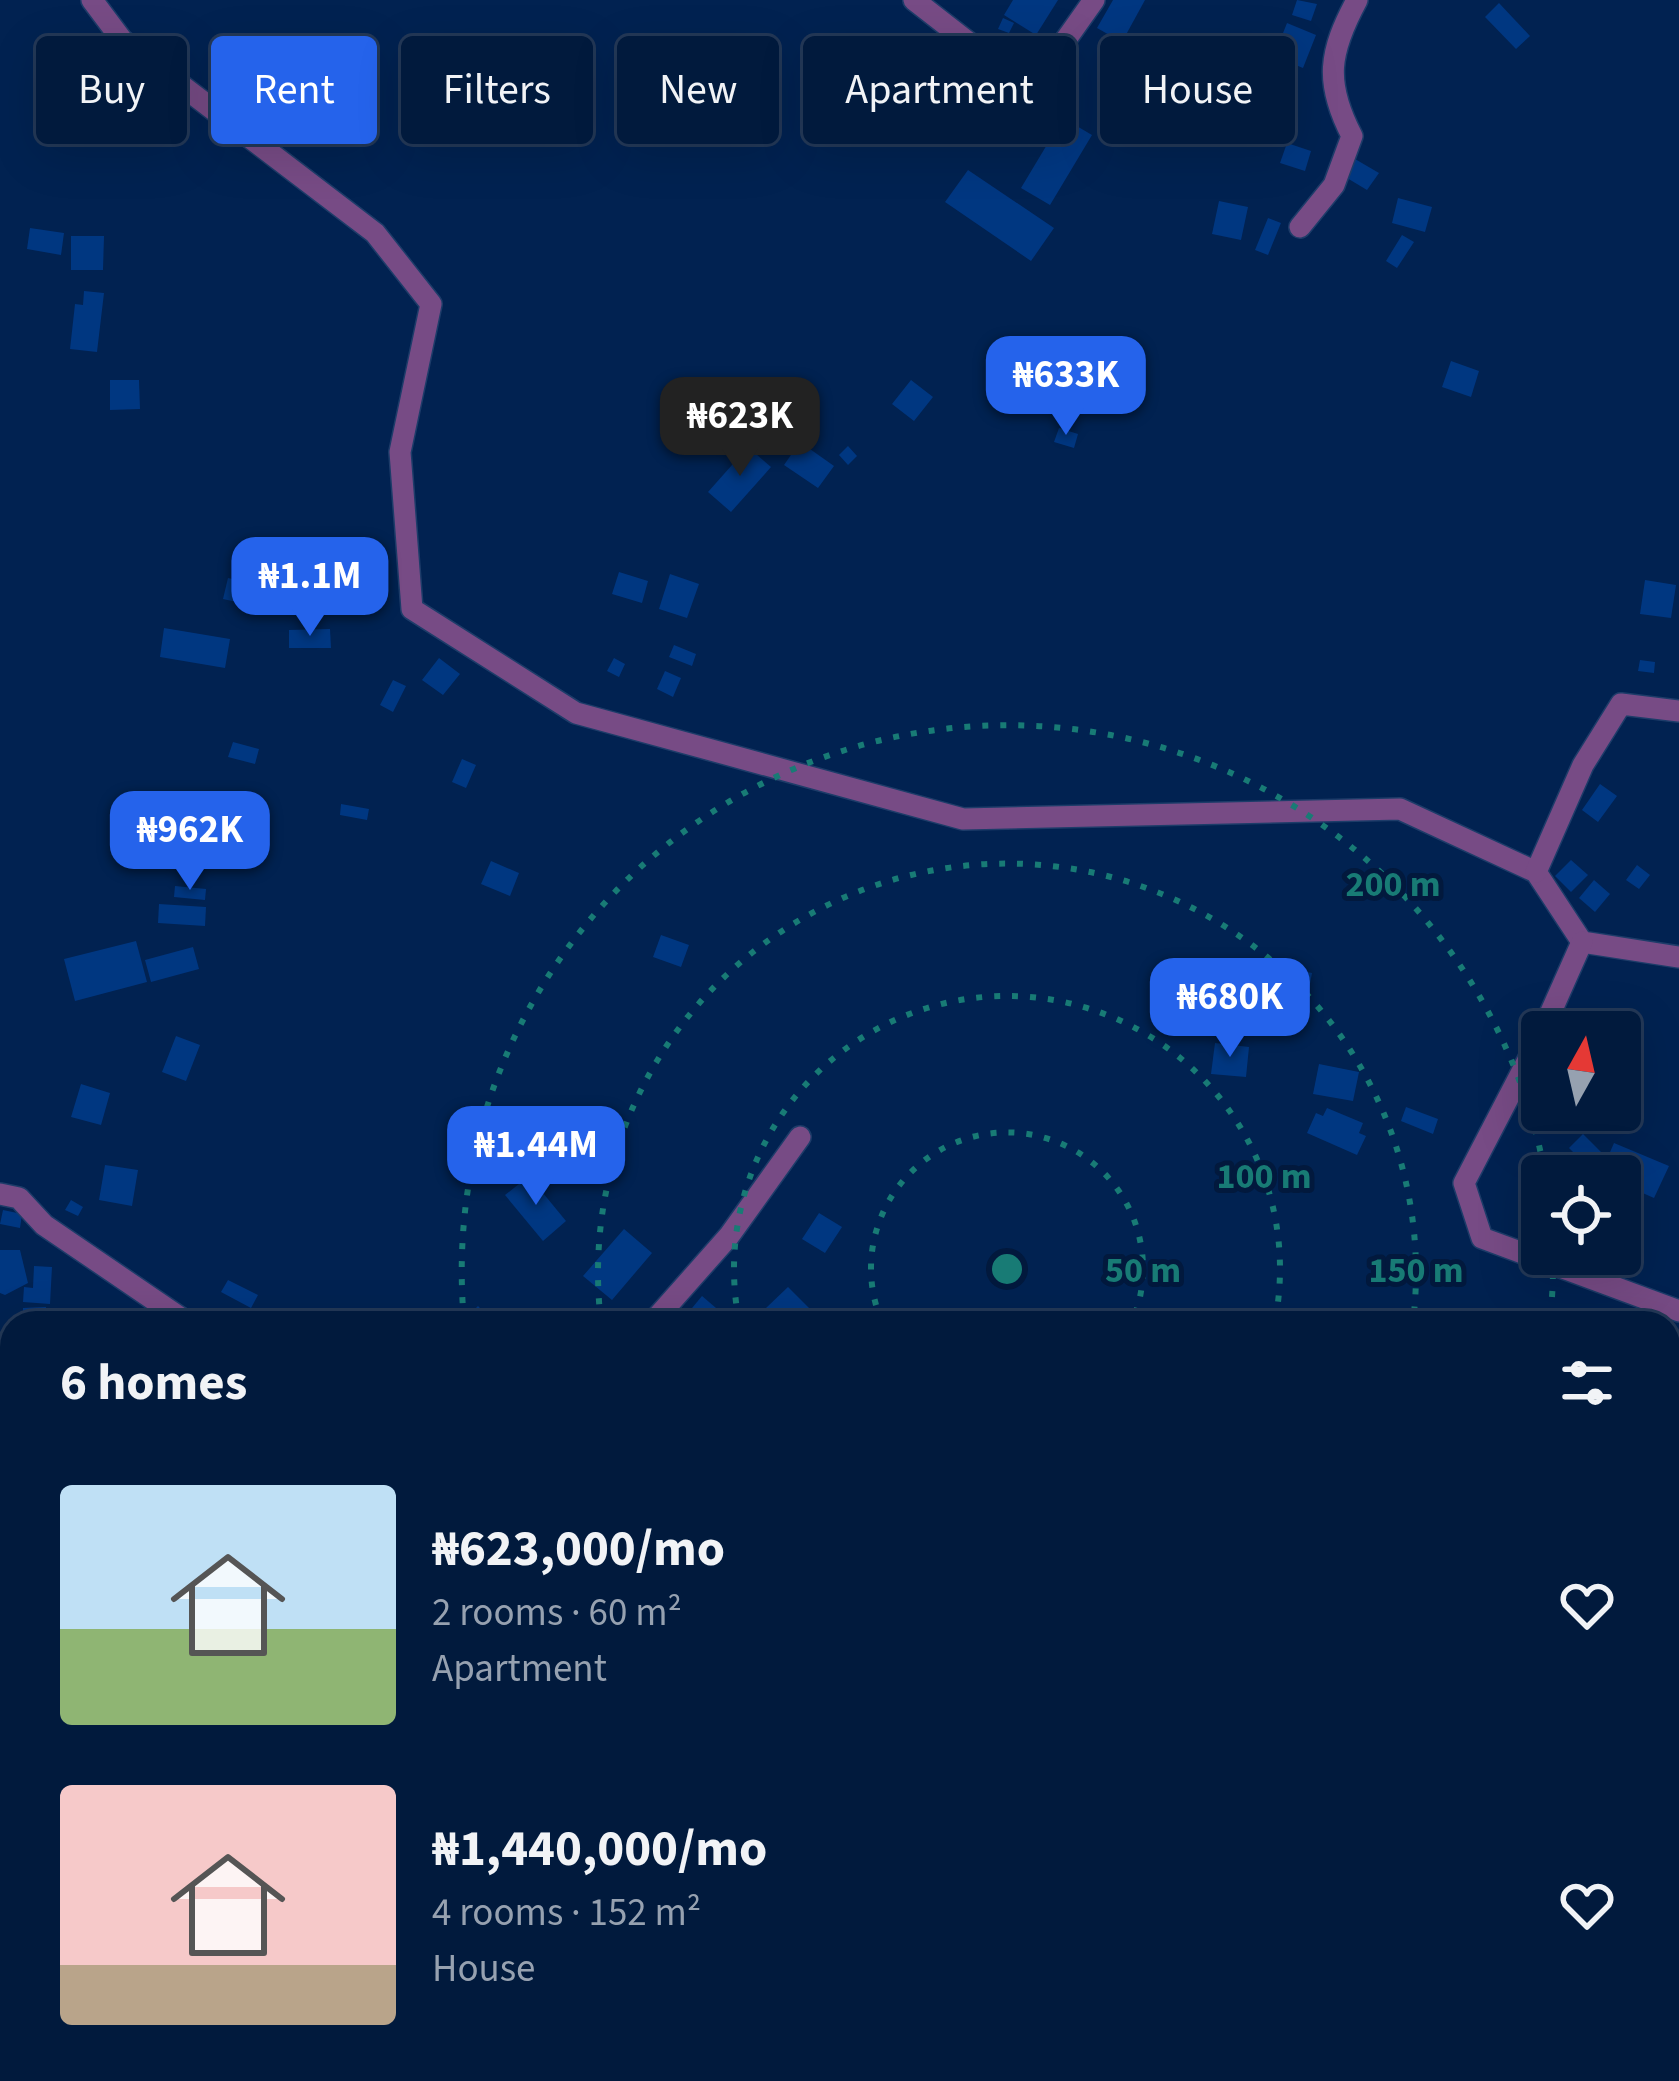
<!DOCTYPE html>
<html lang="en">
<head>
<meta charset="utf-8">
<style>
	body { margin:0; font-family:"Source Sans 3",sans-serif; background:#0f2748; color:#f1f3f6; height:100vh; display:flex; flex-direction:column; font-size:45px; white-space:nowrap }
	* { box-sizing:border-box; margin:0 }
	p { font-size:39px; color:#96a1b0 }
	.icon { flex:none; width:66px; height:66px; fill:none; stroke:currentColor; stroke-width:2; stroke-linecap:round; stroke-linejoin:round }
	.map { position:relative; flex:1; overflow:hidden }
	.panel { position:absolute; left:0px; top:1311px; width:1680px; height:771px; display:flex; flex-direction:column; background:#011a3d; border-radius:36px 36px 0 0; box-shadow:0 12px 48px #0002,0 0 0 3px #233857 }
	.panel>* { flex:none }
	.banner { position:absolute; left:36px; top:36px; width:1608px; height:108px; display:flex; gap:24px }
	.needle { width:78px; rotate:8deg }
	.tools { position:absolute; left:1521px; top:1011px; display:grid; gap:24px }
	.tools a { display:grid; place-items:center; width:120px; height:120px; border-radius:12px; background:#011a3d; box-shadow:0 12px 48px #0002,0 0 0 3px #233857; font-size:60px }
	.price { position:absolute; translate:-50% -102px; padding:0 27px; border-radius:24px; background:#2563eb; color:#fff; font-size:39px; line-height:78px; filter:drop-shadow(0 3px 6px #0008) }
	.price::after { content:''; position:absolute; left:50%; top:72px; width:36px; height:27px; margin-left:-18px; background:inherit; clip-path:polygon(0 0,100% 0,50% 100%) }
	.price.on { background:#222; color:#fff }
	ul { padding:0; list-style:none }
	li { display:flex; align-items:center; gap:36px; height:300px; padding:0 60px }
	li span { display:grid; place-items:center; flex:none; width:336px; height:240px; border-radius:12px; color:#555 }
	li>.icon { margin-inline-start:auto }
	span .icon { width:144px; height:144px; fill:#fffc; stroke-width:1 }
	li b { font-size:51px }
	h2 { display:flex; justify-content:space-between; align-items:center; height:144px; padding:0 60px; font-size:51px }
	.chip { padding:0 42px; border-radius:12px; background:#011a3d; box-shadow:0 12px 48px #0002,0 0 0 3px #233857; font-size:42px; line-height:108px }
	.chip.on { background:#2563eb; color:#fff }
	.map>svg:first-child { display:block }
</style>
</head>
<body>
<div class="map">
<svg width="1679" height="2081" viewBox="0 0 1679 2081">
	<rect width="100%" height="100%" fill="#012251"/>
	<g fill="#003781">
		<polygon points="1013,0 1058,0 1036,35 1004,15"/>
		<polygon points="1113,0 1145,0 1122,42 1097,28"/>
		<polygon points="1297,0 1317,4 1311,21 1292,15"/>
		<polygon points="1499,3 1530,36 1516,49 1485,17"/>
		<polygon points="1003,18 1014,23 1009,33 998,29"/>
		<polygon points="1287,23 1316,35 1303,68 1274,56"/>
		<polygon points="1063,118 1092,135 1050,205 1021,188"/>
		<polygon points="1287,143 1311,151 1305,171 1280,163"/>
		<polygon points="1355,159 1379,173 1367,190 1347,178"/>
		<polygon points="968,170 1054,228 1031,261 945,202"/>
		<polygon points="1398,198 1432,207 1425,232 1392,223"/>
		<polygon points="1219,201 1248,207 1241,240 1212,234"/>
		<polygon points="1268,218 1281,223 1268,255 1255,250"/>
		<polygon points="30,228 64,233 61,255 27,249"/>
		<polygon points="1402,235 1414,242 1397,268 1386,261"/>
		<polygon points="71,236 104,236 103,270 71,270"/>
		<polygon points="84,291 104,293 97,352 70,349 75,304 83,305"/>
		<polygon points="1451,361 1479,371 1471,397 1442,387"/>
		<polygon points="110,380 139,380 140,409 110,410"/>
		<polygon points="911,380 933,397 914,421 892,404"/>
		<polygon points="766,397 800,435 784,449 750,411"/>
		<polygon points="1059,428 1078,434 1074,448 1054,442"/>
		<polygon points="800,442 834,466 818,488 784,465"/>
		<polygon points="848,446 857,456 848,465 839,455"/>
		<polygon points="748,447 771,467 731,512 708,492"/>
		<polygon points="619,572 648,581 642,603 612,594"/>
		<polygon points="670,574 699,584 687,618 659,609"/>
		<polygon points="228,578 255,584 250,605 223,599"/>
		<polygon points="1645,580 1676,585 1671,618 1640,614"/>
		<polygon points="164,628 230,639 225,668 160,657"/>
		<polygon points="330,629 331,648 289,648 289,630"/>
		<polygon points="674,645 696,654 692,666 669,657"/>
		<polygon points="439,658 460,674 443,695 422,680"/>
		<polygon points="614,658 625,664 619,677 607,671"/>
		<polygon points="1640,660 1655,662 1654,673 1638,671"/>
		<polygon points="665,671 681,678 673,697 657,689"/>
		<polygon points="393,680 406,686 393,712 380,705"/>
		<polygon points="233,742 259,749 255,764 228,757"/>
		<polygon points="462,759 476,765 466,788 452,782"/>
		<polygon points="1600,784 1617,796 1598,822 1582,810"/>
		<polygon points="341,804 369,809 367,820 340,815"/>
		<polygon points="1571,860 1588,875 1571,892 1555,876"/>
		<polygon points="491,861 519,873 510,896 481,884"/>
		<polygon points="1637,865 1650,875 1639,889 1626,880"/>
		<polygon points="1594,880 1610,894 1595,912 1579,898"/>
		<polygon points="175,886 206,889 205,900 174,897"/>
		<polygon points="159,904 206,907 205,926 158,923"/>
		<polygon points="661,935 689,945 681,967 653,957"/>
		<polygon points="136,941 147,982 75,1001 64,959"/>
		<polygon points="193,947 199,969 151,982 145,960"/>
		<polygon points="1261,963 1312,973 1306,1005 1256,991 1249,984 1252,969 1259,971"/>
		<polygon points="176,1036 200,1045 186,1081 162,1072"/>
		<polygon points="1215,1043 1249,1047 1246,1077 1211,1074"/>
		<polygon points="1319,1064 1359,1072 1353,1101 1313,1094"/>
		<polygon points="81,1084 110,1093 101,1125 71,1117"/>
		<polygon points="1406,1107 1438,1119 1433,1134 1401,1121"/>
		<polygon points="1327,1108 1363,1123 1359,1133 1366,1136 1357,1155 1307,1133 1316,1113 1323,1116"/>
		<polygon points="1583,1134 1601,1152 1587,1166 1569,1148"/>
		<polygon points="1614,1143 1669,1166 1654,1198 1620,1183 1620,1176 1600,1175"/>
		<polygon points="105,1165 138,1170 132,1206 99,1200"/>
		<polygon points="529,1176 566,1221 543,1241 505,1195"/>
		<polygon points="71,1200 83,1207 78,1216 65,1210"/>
		<polygon points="3,1210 22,1214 20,1228 0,1224"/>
		<polygon points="819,1213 842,1227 825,1253 802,1239"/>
		<polygon points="624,1229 652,1253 612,1300 583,1276"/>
		<polygon points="0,1250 20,1250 28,1283 5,1295 0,1293"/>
		<polygon points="34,1266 52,1267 50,1304 23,1302 24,1287 33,1288"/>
		<polygon points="228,1280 258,1295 251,1308 221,1292"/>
		<polygon points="788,1287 812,1311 800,1323 781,1323 766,1308"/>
		<polygon points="702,1296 723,1314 716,1323 688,1323 683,1319"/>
		<polygon points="478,1306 494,1323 476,1323 469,1315"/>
		<polygon points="46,1307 45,1323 23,1323 23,1308"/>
		<polygon points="0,1337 12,1340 12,1365 0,1361"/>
	</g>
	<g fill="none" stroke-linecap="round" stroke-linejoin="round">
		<g stroke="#1d3c69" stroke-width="24">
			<g id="street">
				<polyline points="92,0 122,40 375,233 431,304 400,452 412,609 576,713 963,819 1400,809 1536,872 1582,942 1679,957"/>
				<polyline points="914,0 968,42 1021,73 1060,48 1094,0"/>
				<path d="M1300 227 1334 185 1352 136C1324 82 1329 52 1357 0"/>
				<polyline points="1536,872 1583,765 1621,704 1679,711"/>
				<polyline points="1542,1032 1582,942"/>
				<polyline points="1542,1033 1464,1183 1482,1238 1679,1311"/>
				<polyline points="0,1194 19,1198 44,1225 188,1323"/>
				<polyline points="652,1323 729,1236 800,1137"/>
				<polyline points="0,1639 12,1641"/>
			</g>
		</g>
		<use href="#street" stroke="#774b85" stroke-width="21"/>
	</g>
	<g fill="none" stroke="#187b75" stroke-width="6" stroke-dasharray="6 12">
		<path d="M882 1322A136 136 0 1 1 1132 1322"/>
		<path d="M739 1321A273 273 0 1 1 1275 1321"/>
		<path d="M601 1322A409 409 0 1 1 1413 1322"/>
		<path d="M464 1321A546 546 0 0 1 1545 1174M1553 1255A546 546 0 0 1 1550 1321"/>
	</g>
	<circle cx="1007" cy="1269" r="18" fill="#187b75" stroke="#02193d" stroke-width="6"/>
	<g font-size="36" text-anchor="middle" font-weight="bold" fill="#187b75" stroke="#02193d" stroke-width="10" stroke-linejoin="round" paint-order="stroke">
		<text x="1393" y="896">200 m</text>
		<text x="1264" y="1188">100 m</text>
		<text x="1143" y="1282">50 m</text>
		<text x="1416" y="1282">150 m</text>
	</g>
</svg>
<div class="tools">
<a><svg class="needle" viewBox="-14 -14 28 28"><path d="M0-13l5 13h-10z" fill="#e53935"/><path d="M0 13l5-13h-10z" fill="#96a1b0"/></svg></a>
<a><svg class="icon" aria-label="locate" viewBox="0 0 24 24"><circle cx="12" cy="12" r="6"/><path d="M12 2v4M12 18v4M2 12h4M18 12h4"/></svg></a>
</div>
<b class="price" style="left:1066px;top:438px">₦633K</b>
<b class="price on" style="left:740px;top:479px">₦623K</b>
<b class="price" style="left:310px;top:639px">₦1.1M</b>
<b class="price" style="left:190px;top:893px">₦962K</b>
<b class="price" style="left:1230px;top:1060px">₦680K</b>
<b class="price" style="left:536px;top:1208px">₦1.44M</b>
<div class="banner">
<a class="chip">Buy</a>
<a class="chip on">Rent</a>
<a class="chip">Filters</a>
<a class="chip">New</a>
<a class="chip">Apartment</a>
<a class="chip">House</a>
</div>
<section class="panel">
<h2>6 homes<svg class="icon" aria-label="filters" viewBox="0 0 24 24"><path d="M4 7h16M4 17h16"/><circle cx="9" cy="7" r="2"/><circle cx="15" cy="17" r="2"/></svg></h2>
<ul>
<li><span style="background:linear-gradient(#bfe0f5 60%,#8fb573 0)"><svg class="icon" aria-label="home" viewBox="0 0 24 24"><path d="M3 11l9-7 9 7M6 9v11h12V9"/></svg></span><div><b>₦623,000/mo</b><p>2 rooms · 60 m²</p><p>Apartment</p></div><svg class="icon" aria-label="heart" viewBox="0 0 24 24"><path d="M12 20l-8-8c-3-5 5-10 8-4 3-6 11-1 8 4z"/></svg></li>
<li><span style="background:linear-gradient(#f6c9c9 75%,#b9a48a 0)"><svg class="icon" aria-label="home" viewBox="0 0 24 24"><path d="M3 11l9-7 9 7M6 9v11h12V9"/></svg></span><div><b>₦1,440,000/mo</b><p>4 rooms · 152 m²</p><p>House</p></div><svg class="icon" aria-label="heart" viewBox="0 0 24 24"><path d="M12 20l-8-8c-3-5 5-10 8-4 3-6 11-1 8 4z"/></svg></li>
</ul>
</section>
</div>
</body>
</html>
